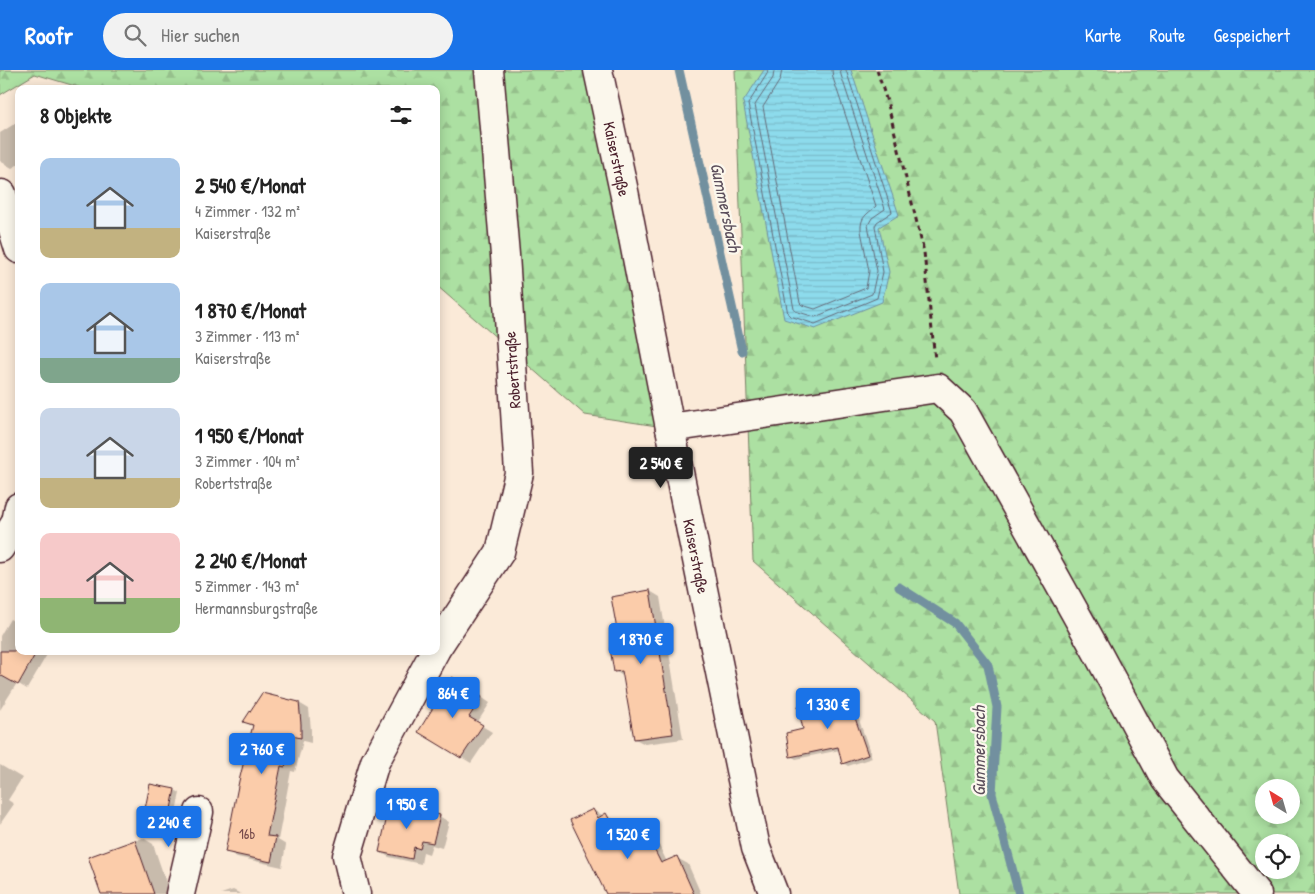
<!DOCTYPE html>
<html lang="de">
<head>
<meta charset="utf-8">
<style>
	body { margin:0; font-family:"Patrick Hand",sans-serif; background:#f2f2f2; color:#222; height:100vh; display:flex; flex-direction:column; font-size:19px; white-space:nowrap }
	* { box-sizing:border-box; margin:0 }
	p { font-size:16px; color:#767676 }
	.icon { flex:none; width:28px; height:28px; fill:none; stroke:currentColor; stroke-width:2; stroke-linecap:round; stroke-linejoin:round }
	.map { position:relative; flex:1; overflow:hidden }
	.sheet { position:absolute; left:15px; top:15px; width:425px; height:570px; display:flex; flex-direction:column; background:#fff; border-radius:10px; box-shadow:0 2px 12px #0003 }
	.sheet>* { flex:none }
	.needle { width:32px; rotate:323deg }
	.tools { position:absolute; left:1255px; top:709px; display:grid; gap:10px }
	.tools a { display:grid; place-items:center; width:45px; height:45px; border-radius:50%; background:#fff; box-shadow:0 2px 12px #0003; font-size:25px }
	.price { position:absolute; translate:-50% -42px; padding:0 11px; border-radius:5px; background:#1a73e8; color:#fff; font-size:16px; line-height:32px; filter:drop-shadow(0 1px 2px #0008) }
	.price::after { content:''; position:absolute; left:50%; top:30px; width:15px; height:11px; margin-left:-8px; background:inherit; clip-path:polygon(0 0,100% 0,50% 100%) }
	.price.active { background:#222; color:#fff }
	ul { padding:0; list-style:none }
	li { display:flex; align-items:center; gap:15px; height:125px; padding:0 25px }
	li span { display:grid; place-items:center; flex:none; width:140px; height:100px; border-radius:10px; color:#555 }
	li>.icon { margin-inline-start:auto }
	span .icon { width:60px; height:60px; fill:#fffc; stroke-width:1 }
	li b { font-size:21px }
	h2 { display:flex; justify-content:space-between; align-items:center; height:60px; padding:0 25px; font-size:21px }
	header { display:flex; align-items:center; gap:30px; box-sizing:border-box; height:70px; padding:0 25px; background:#1a73e8; color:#fff }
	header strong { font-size:24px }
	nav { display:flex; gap:28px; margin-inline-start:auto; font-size:18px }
	.search { width:350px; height:45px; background:#f2f2f2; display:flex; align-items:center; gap:12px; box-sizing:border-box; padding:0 18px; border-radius:28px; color:#767676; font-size:19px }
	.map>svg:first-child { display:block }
</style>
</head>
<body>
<header>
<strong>Roofr</strong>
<div class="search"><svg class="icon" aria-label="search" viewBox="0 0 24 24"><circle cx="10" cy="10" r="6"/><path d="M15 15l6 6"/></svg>Hier suchen</div>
<nav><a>Karte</a><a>Route</a><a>Gespeichert</a></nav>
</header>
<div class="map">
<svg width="1315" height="824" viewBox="0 0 1315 824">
	<defs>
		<pattern id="forest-firs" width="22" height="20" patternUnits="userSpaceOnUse" patternTransform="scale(1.25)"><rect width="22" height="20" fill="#ace0a2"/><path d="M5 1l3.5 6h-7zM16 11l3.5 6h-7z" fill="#96c08c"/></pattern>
		<pattern id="water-rules" width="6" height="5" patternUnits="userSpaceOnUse" patternTransform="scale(1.25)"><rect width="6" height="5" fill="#8ddbec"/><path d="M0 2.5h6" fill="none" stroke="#7bbccb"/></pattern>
	</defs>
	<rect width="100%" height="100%" fill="#fbead8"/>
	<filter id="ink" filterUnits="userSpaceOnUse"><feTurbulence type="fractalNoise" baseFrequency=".02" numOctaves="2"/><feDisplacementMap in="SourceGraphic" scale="10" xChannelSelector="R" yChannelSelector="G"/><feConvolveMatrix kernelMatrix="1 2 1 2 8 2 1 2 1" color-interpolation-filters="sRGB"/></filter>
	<g filter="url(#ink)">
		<g fill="url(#forest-firs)" stroke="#7b8066" fill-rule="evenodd">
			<polygon points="0,0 598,0 670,358 585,345 436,215 436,19 85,19 35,4 0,25"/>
			<path d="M735 0H1315V824H959L935 651 753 491ZM1264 718H1291V745H1264ZM1264 772H1291V800H1264Z"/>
		</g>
		<polygon fill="url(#water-rules)" stroke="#72909f" points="764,0 851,0 899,145 879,157 889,202 882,232 815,259 784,249 743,32"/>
		<g fill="#0003">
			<polygon points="19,51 19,94 12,98 0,91 0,63"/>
			<polygon points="650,521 660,527 683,669 645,674 635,669 624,607 615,601 621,577"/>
			<polygon points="10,549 19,554 19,581 49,581 27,619 17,613 0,640 0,566"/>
			<polygon points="462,614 490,633 477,653 492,662 471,693 419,661"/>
			<polygon points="846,626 852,629 872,688 848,696 843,693 840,680 796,689 791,686"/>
			<polygon points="299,633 309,639 311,660 311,673 303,671 295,702 291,701 278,770 286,775 282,797 237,787 226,781 254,657 245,652"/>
			<polygon points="0,695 22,708 8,730 14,734 0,754"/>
			<polygon points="175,720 180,723 175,746 151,741 146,738"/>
			<polygon points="593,740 604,746 606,745 617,751 627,770 644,761 655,767 667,792 677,788 688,794 701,824 608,824"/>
			<polygon points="439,746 449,752 442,778 432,775 429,784 423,782 421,794 389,787 380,782"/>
			<polygon points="143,768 153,774 170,824 102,824 90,787"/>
			<polygon points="233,820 241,824 221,824"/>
		</g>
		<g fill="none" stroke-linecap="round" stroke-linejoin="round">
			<g stroke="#656a78" stroke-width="1">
				<polyline points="768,0 767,4 748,34 788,244 790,246 815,254 877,228 883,202 875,156 877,152 892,142 846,0"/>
				<polyline points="774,0 773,8 755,35 794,239 795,241 815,247 872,224 877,201 868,155 872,148 885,139 841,5 840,0"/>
				<path d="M782 0 780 10 763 37 800 233 802 235 815 239 866 218 869 201 861 161C860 146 867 145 876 136L833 8 832 0"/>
			</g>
			<g stroke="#72909f" stroke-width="9">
				<polyline points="679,0 742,281"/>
				<polyline points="899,517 955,553 988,595 997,637 992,724 1019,824"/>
			</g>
		</g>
		<g fill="#fbccaa" stroke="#4a1f2b">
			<polygon points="650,520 673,664 634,669 622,601 614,602 610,578 620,576 611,527"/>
			<polygon points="0,581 37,581 18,615 0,605"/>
			<polygon points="452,607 482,627 469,647 483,655 461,688 418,662"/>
			<polygon points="262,623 299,632 301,654 301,668 292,666 285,697 281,696 267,766 276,767 271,792 225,782 239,711 253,655 243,652"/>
			<polygon points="847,625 868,685 842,694 838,677 790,687 786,663 803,659 798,637"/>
			<polygon points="150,714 175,719 170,744 145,739"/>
			<polygon points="390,733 440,745 433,773 422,771 420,779 414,777 412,789 379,782"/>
			<polygon points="593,739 598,748 606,743 621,771 644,759 661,793 677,786 694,824 606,824 570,750"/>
			<polygon points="135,770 154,824 101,824 88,787"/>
		</g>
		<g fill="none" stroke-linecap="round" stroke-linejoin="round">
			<g stroke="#4a1f2b" stroke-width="31">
				<g id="minor">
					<polyline points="2,124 19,179"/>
					<polyline points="670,358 938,318 963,341 1097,582 1165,709 1257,824"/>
					<polyline points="0,478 16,452 19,437"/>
					<polyline points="436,579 500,482 519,403 505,185 489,0"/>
					<polyline points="180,824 199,742"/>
					<polyline points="356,824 347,786 375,692 435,581"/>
				</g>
			</g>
			<g stroke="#4a1f2b" stroke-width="31">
				<g id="tertiary">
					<path id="s1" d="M598 0 625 126 670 358 756 778 774 824"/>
				</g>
			</g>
			<polyline stroke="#4a1f2b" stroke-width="3" stroke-dasharray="5 4" stroke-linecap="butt" points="877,0 888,35 924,182 935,290"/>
			<use href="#minor" stroke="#fbf7ec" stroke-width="28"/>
			<use href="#tertiary" stroke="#fbf7ec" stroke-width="28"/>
		</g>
	</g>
	<g text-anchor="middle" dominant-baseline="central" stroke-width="4.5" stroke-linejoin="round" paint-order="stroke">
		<g font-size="14" fill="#764a4b">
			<text x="247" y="763">16b</text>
		</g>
		<g font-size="16" fill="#4a1f2b" stroke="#fbf7ec">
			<text stroke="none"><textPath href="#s1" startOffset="91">Kaiserstraße</textPath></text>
			<text transform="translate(512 300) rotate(-94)">Robertstraße</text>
			<text stroke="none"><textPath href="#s1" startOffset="496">Kaiserstraße</textPath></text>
		</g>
		<g font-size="18" font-style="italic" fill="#5b4e5b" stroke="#fbf7ec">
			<text transform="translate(726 137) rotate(78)">Gummersbach</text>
			<text transform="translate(978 681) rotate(-90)">Gummersbach</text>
		</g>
	</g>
</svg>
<div class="tools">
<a><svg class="needle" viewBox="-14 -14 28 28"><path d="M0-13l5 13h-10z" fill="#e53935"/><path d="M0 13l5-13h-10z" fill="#767676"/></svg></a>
<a><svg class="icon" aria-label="locate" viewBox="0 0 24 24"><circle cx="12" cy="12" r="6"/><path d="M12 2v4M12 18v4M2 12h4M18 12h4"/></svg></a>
</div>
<b class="price active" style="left:661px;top:419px">2 540 €</b>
<b class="price" style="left:641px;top:595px">1 870 €</b>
<b class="price" style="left:453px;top:649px">864 €</b>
<b class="price" style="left:828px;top:660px">1 330 €</b>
<b class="price" style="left:262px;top:705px">2 760 €</b>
<b class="price" style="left:407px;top:760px">1 950 €</b>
<b class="price" style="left:169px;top:778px">2 240 €</b>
<b class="price" style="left:628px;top:790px">1 520 €</b>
<section class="sheet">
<h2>8 Objekte<svg class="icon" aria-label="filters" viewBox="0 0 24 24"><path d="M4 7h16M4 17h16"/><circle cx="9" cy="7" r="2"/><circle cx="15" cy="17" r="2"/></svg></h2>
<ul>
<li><span style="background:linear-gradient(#a9c7e8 70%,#c2b280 0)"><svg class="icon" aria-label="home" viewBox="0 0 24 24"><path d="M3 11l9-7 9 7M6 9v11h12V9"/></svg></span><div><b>2 540 €/Monat</b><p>4 Zimmer · 132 m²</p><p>Kaiserstraße</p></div></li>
<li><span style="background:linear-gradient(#a9c7e8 75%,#7fa58c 0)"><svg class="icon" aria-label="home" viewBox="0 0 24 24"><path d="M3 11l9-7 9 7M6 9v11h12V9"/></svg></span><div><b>1 870 €/Monat</b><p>3 Zimmer · 113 m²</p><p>Kaiserstraße</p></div></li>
<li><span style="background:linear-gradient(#c9d6e8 70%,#c2b280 0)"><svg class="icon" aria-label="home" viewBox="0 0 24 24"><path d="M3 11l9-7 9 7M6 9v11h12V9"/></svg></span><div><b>1 950 €/Monat</b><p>3 Zimmer · 104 m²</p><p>Robertstraße</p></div></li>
<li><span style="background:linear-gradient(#f6c9c9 65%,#8fb573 0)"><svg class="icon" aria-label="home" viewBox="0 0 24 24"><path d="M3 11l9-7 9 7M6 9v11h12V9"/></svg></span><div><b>2 240 €/Monat</b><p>5 Zimmer · 143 m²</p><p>Hermannsburgstraße</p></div></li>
</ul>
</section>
</div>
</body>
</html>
